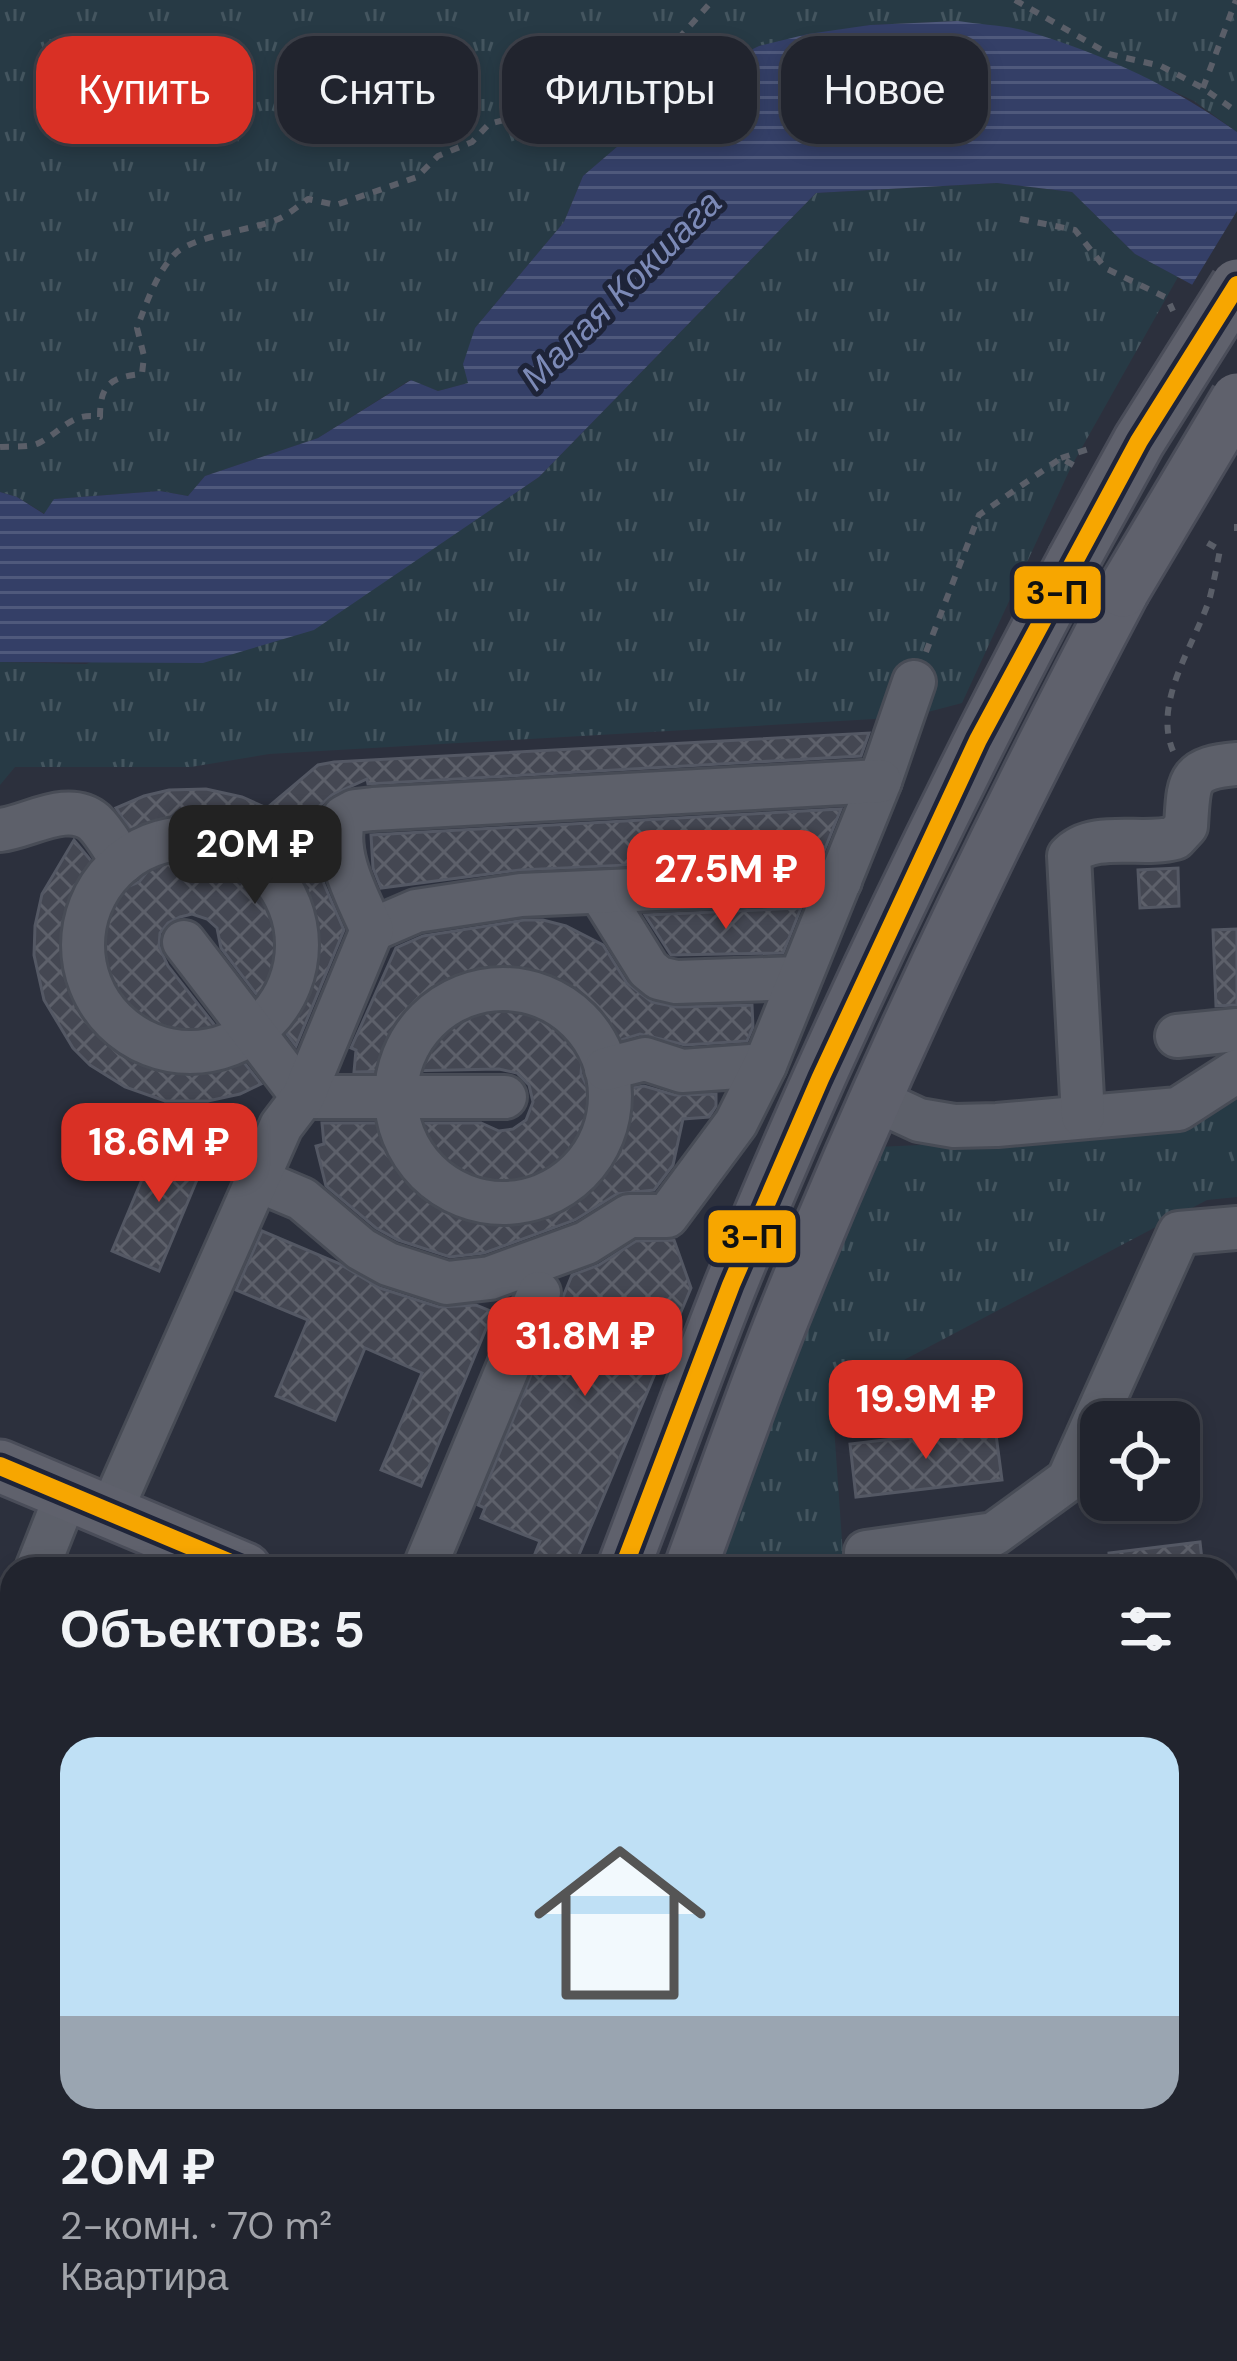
<!DOCTYPE html>
<html lang="ru">
<head>
<meta charset="utf-8">
<style>
	body { margin:0; font-family:"DM Sans",sans-serif; background:#292c36; color:#f1f3f6; height:100vh; display:flex; flex-direction:column; font-size:45px; white-space:nowrap }
	* { box-sizing:border-box; margin:0 }
	p { font-size:39px; color:#a2a4aa }
	.icon { flex:none; width:66px; height:66px; fill:none; stroke:currentColor; stroke-width:2; stroke-linecap:round; stroke-linejoin:round }
	.map { position:relative; flex:1; overflow:hidden }
	.panel { position:absolute; left:0px; top:1557px; width:1239px; height:804px; display:flex; flex-direction:column; background:#21242e; border-radius:36px 36px 0 0; box-shadow:0 6px 18px #0003,0 0 0 3px #3e414a }
	.panel>* { flex:none }
	.top-card { position:absolute; left:36px; top:36px; width:1167px; height:108px; display:flex; gap:24px }
	.fabs { position:absolute; left:1080px; top:1401px; display:grid; gap:24px }
	.fabs a { display:grid; place-items:center; width:120px; height:120px; border-radius:24px; background:#21242e; box-shadow:0 6px 18px #0003,0 0 0 3px #3e414a; font-size:60px }
	.price { position:absolute; translate:-50% -102px; padding:0 27px; border-radius:24px; background:#d93025; color:#fff; font-size:39px; line-height:78px; filter:drop-shadow(0 3px 6px #0008) }
	.price::after { content:''; position:absolute; left:50%; top:72px; width:36px; height:27px; margin-left:-18px; background:inherit; clip-path:polygon(0 0,100% 0,50% 100%) }
	.price.on { background:#222; color:#fff }
	ul { padding:0; list-style:none }
	li { display:grid; align-content:center; gap:24px; height:636px; padding:0 60px }
	li+li { border-top:3px solid #3e414a }
	li span { display:grid; place-items:center; height:372px; border-radius:36px; color:#555 }
	li>.icon { margin-inline-start:auto }
	span .icon { width:216px; height:216px; fill:#fffc; stroke-width:1 }
	li b { font-size:51px }
	h2 { display:flex; justify-content:space-between; align-items:center; height:144px; padding:0 60px; font-size:51px }
	.chip { padding:0 42px; border-radius:36px; background:#21242e; box-shadow:0 6px 18px #0003,0 0 0 3px #3e414a; font-size:42px; line-height:108px }
	.chip.on { background:#d93025; color:#fff }
	.map>svg:first-child { display:block }
</style>
</head>
<body>
<div class="map">
<svg width="1237" height="2361" viewBox="0 0 1237 2361">
	<defs>
		<pattern id="grass-tufts" width="24" height="20" patternUnits="userSpaceOnUse" patternTransform="scale(3)"><rect width="24" height="20" fill="#273a45"/><path d="M3 7l-1-3M5 7V3M7 7l1-3M15 17l-1-3M17 17v-4M19 17l1-3" fill="none" stroke="#44555f"/></pattern>
		<pattern id="water-rules" width="6" height="5" patternUnits="userSpaceOnUse" patternTransform="scale(3)"><rect width="6" height="5" fill="#343f67"/><path d="M0 2.5h6" fill="none" stroke="#4f597c"/></pattern>
		<pattern id="building-cross-hatch" width="8" height="8" patternUnits="userSpaceOnUse" patternTransform="scale(3)"><rect width="8" height="8" fill="#444752"/><path d="M0 0l8 8M0 8l8-8" fill="none" stroke="#5d606a"/></pattern>
	</defs>
	<rect width="100%" height="100%" fill="#2c303d"/>
	<g fill="url(#grass-tufts)">
		<polygon points="0,0 1237,0 1237,132 1194,101 1112,62 958,21 870,25 759,46 703,73 583,176 564,222 475,328 468,383 438,391 410,380 318,438 205,476 188,496 160,491 54,499 45,514 17,497 0,492"/>
		<polygon points="997,183 1072,192 1135,254 1178,277 1071,467 962,703 909,717 269,754 191,767 15,767 0,785 0,662 86,664 448,538 539,477 816,193"/>
		<polygon points="1237,1085 1237,1197 1207,1200 832,1398 844,1569 710,1569 877,1147 1156,1134"/>
	</g>
	<path fill="url(#water-rules)" d="M958 21C982 25 1009 25 1033 33 1105 55 1176 88 1237 132V319L1215 297 1135 254 1072 192 997 183 816 193 539 477 314 630 203 663 0 662V492L17 497 44 514 54 499 160 491 188 496 205 476 318 438 411 380 438 391 468 383 463 364 475 328 564 222 583 176 703 73 759 46 808 34 870 25Z"/>
	<polygon fill="#2c303d" points="1237,211 1237,325 1211,301 1189,290"/>
	<g fill="url(#building-cross-hatch)" stroke="#545864" stroke-width="3">
		<polygon points="869,733 861,756 368,784 367,779 332,795 297,826 317,852 324,884 344,930 296,1046 221,948 217,928 207,919 192,914 180,917 168,923 160,933 159,946 168,966 261,1084 240,1094 208,1101 165,1101 125,1087 90,1065 73,1048 44,1000 34,955 35,926 42,894 74,840 111,885 127,887 139,882 147,872 148,858 116,808 144,796 169,790 206,789 242,797 267,808 318,765 334,762"/>
		<polygon points="841,809 822,856 520,870 381,888 373,868 371,835"/>
		<polygon points="1178,868 1179,906 1140,908 1138,870"/>
		<polygon points="801,908 783,953 671,955 645,915"/>
		<polygon points="524,920 543,920 566,926 603,945 627,983 652,1002 677,1007 752,1005 753,1027 747,1041 685,1045 640,1034 589,1050 582,1061 581,1074 587,1086 598,1093 644,1086 675,1095 716,1094 716,1106 709,1117 683,1119 673,1165 654,1190 617,1194 575,1220 484,1253 450,1257 398,1240 376,1228 326,1186 316,1146 324,1144 322,1123 481,1123 499,1131 513,1129 526,1120 533,1102 529,1085 517,1073 499,1069 354,1072 356,1050 351,1048 396,948 423,936"/>
		<polygon points="1237,929 1237,1005 1216,1006 1213,930"/>
		<polygon points="159,1139 206,1158 159,1271 112,1251"/>
		<polygon points="262,1231 338,1263 380,1288 439,1307 476,1305 493,1312 421,1486 381,1470 422,1373 365,1348 335,1420 276,1396 308,1320 236,1290"/>
		<polygon points="674,1240 691,1288 573,1569 529,1569 540,1541 481,1518 485,1508 478,1505 572,1275 599,1265 636,1241"/>
		<polygon points="995,1427 1002,1480 856,1497 850,1444"/>
		<polygon points="1200,1542 1203,1569 1110,1569 1109,1553"/>
	</g>
	<g fill="none" stroke-linecap="round" stroke-linejoin="round">
		<g stroke="#484c56" stroke-width="48">
			<g id="minor">
				<path d="M0 830C28 827 68 800 94 822 105 832 114 850 123 862"/>
				<circle cx="190" cy="945" r="107"/>
				<polyline points="600,892 648,969 659,978 676,982 798,978"/>
				<polyline points="372,930 416,911 521,895 840,881"/>
				<polyline points="184,942 303,1097"/>
				<circle cx="503" cy="1096" r="107"/>
				<polyline points="1177,1036 1237,1030"/>
				<polyline points="606,1069 645,1059 682,1071 765,1065"/>
				<polyline points="303,1097 505,1097"/>
				<polyline points="876,1100 919,1120 954,1126 997,1125 1178,1109 1237,1071"/>
				<path d="M1083 1116 1069 856C1093 830 1143 847 1175 838L1186 826C1189 781 1186 768 1237 764"/>
				<polyline points="257,1180 302,1199 361,1249 388,1264 447,1283 490,1278 586,1243 629,1216 667,1216 736,1123 765,1065 880,781 914,682"/>
				<path d="M110 1513 281 1126 303 1097 372 930C357 896 333 854 344 817L355 811 373 809 880 781"/>
				<polyline points="37,1569 67,1493"/>
				<polyline points="424,1569 539,1293"/>
				<polyline points="867,1569 866,1552 994,1534 1068,1480 1179,1233 1237,1228"/>
				<polyline points="0,1662 12,1632"/>
				<polyline points="0,1694 12,1699"/>
				<polyline points="1014,2349 1015,2361"/>
				<polyline points="201,2361 206,2349"/>
				<polyline points="701,2361 706,2349"/>
			</g>
		</g>
		<g stroke="#4a4d59" stroke-width="57">
			<g id="major">
				<polyline points="0,1466 245,1569"/>
				<path d="M623 1569C659 1475 693 1381 730 1287 830 1039 948 797 1073 561"/>
				<path d="M690 1569C723 1480 753 1391 789 1303 887 1060 1001 822 1123 591"/>
			</g>
		</g>
		<g stroke="#5a5e68" stroke-width="6" stroke-dasharray="9 9" stroke-linecap="butt">
			<polyline points="1015,0 1109,54 1161,66 1203,88 1237,112"/>
			<polyline points="1203,88 1236,0"/>
			<polyline points="1020,219 1075,230 1105,268 1167,298 1173,311"/>
			<path d="M0 447C11 446 29 448 39 443 61 432 72 411 100 417 100 385 110 377 142 374L144 356 137 328C146 304 158 269 177 252 198 235 252 230 276 220 287 216 298 206 308 199L336 205 417 177 438 156 472 142 489 124 515 117 550 118 561 100 594 83 608 57 679 38 713 0"/>
			<polyline points="1061,458 1092,448"/>
			<polyline points="1237,524 1237,531"/>
			<polyline points="926,652 979,515 1061,458 1080,469"/>
			<path d="M1173 751C1152 701 1196 643 1210 597 1214 581 1217 565 1220 550L1201 539"/>
		</g>
		<use href="#minor" stroke="#5d606a" stroke-width="42"/>
		<use href="#major" stroke="#5f616c" stroke-width="51"/>
		<g stroke="#4a4d59" stroke-width="57" stroke-linecap="butt">
			<g id="major-bridge">
				<polyline points="1073,561 1139,441 1237,285"/>
				<polyline points="1123,591 1237,399"/>
			</g>
		</g>
		<use href="#major-bridge" stroke="#5f616c" stroke-width="51"/>
		<g stroke="#1e2439" stroke-width="27">
			<g id="bus-1">
				<polyline points="0,1466 245,1569"/>
				<polyline points="623,1569 731,1285 820,1079 978,740 1139,441 1237,285"/>
			</g>
		</g>
		<use href="#bus-1" stroke="#f7a600" stroke-width="18"/>
	</g>
	<g text-anchor="middle" dominant-baseline="central" stroke-width="10" stroke-linejoin="round" paint-order="stroke">
		<g font-size="36" font-style="italic" fill="#7c8ab7" stroke="#1e2439">
			<text transform="translate(621 290) rotate(-45)">Малая Кокшага</text>
		</g>
	</g>
	<g stroke="#1e2439" stroke-width="4.5">
		<rect x="1012" y="564" width="91" height="57" rx="12" fill="#f7a600"/>
		<rect x="706" y="1208" width="92" height="57" rx="12" fill="#f7a600"/>
	</g>
	<g font-size="33" text-anchor="middle" font-weight="bold" fill="#111">
		<text x="1057" y="604">3-П</text>
		<text x="752" y="1248">3-П</text>
	</g>
</svg>
<div class="fabs">
<a><svg class="icon" aria-label="locate" viewBox="0 0 24 24"><circle cx="12" cy="12" r="6"/><path d="M12 2v4M12 18v4M2 12h4M18 12h4"/></svg></a>
</div>
<b class="price on" style="left:255px;top:907px">20M ₽</b>
<b class="price" style="left:726px;top:932px">27.5M ₽</b>
<b class="price" style="left:159px;top:1205px">18.6M ₽</b>
<b class="price" style="left:585px;top:1399px">31.8M ₽</b>
<b class="price" style="left:926px;top:1462px">19.9M ₽</b>
<div class="top-card">
<a class="chip on">Купить</a>
<a class="chip">Снять</a>
<a class="chip">Фильтры</a>
<a class="chip">Новое</a>
</div>
<section class="panel">
<h2>Объектов: 5<svg class="icon" aria-label="filters" viewBox="0 0 24 24"><path d="M4 7h16M4 17h16"/><circle cx="9" cy="7" r="2"/><circle cx="15" cy="17" r="2"/></svg></h2>
<ul>
<li><span style="background:linear-gradient(#bfe0f5 75%,#9aa5b1 0)"><svg class="icon" aria-label="home" viewBox="0 0 24 24"><path d="M3 11l9-7 9 7M6 9v11h12V9"/></svg></span><div><b>20M ₽</b><p>2-комн. · 70 m²</p><p>Квартира</p></div></li>
</ul>
</section>
</div>
</body>
</html>
